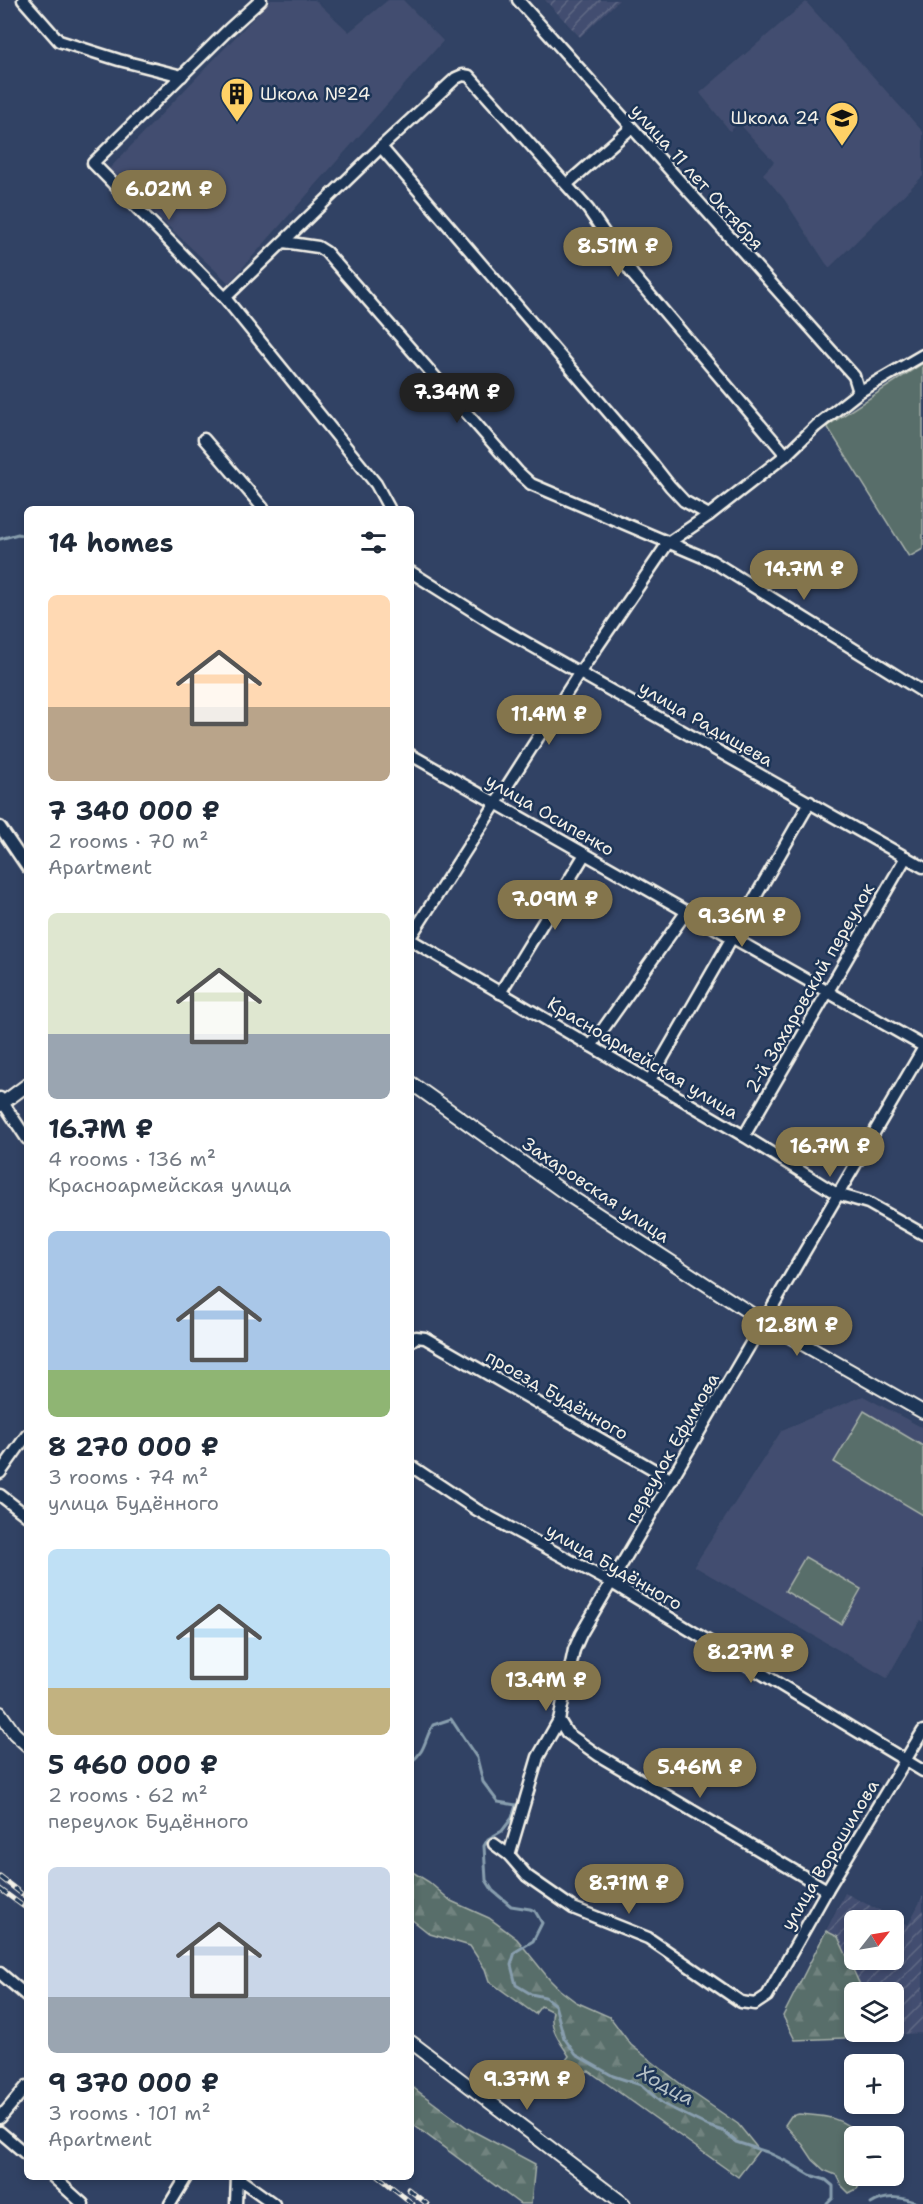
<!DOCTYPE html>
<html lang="en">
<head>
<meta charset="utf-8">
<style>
	body { margin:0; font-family:"Shantell Sans",sans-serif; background:#f2f2f3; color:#1f2937; height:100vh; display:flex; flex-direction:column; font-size:22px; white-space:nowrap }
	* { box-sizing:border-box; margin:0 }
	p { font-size:20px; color:#747a83 }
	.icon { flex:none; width:33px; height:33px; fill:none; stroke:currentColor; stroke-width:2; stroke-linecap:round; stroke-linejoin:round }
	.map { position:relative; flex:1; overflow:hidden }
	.sheet { position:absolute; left:24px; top:506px; width:390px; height:1674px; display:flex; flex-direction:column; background:#fff; border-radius:9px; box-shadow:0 3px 9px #0003 }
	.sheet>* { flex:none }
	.needle { width:39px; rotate:59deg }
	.controls { position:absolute; left:844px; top:1910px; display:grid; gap:12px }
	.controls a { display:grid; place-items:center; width:60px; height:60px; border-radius:9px; background:#fff; box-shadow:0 3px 9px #0003; font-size:30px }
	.price { position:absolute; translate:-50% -51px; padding:0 14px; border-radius:21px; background:#84754c; color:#fff; font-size:20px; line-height:39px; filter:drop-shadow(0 2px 3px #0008) }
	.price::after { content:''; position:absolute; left:50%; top:36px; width:18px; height:14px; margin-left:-9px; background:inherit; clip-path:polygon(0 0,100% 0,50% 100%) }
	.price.current { background:#222; color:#fff }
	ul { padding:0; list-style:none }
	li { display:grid; align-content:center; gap:12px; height:318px; padding:0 24px }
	li span { display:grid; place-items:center; height:186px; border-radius:9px; color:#555 }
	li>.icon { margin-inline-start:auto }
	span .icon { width:108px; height:108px; fill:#fffc; stroke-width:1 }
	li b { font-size:26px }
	h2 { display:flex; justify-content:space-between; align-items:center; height:72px; padding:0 24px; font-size:26px }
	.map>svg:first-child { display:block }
</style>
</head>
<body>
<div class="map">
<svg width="923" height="2204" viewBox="0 0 923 2204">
	<defs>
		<pattern id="industrial-furrows" width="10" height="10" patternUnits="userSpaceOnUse" patternTransform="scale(1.5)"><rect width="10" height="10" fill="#434e6f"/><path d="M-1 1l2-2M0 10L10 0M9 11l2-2" fill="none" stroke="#5f6884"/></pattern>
		<pattern id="forest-firs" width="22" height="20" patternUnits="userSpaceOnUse" patternTransform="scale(1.5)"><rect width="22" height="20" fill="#596e6a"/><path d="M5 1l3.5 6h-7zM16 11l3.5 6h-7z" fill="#71837f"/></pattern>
	</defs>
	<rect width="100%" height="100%" fill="#314264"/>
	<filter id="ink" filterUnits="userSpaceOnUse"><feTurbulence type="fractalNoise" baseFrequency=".0167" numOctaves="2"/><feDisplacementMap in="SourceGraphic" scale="12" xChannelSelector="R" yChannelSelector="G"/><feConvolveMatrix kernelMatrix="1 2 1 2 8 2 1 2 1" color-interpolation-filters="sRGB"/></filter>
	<g filter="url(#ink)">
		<g fill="#434e6f">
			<polygon points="271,0 315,0 349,32 388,0 403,0 443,41 229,283 108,170"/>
			<polygon points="806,2 923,132 923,176 829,268 784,199 763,174 774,162 739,123 730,131 700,93"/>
			<polygon points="863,1396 923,1428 923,1622 920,1620 887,1678 694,1566 782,1430"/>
		</g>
		<g fill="url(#industrial-furrows)" fill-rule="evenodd">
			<polygon points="545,0 619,0 580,37"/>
			<path d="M845 1893 908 1925 923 1896V2033L795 2040 783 2016ZM855 1920H894V1959H855ZM855 1992H894V2031H855Z"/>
		</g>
		<g fill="#596e6a" stroke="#a6b0a9" stroke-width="1.5">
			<polygon points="923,363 923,549 909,557 827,426"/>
			<polygon points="864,1411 923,1446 923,1515 834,1462"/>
			<polygon points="805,1557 861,1589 841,1624 785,1591"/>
			<path d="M799 2114C829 2116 839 2117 863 2136H855V2175H866L857 2189 849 2193 841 2185 836 2175 824 2170 813 2160 803 2145 785 2125 791 2116Z"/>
		</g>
		<g fill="url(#forest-firs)" stroke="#a6b0a9" stroke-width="1.5">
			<path d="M411 1871 429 1882 451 1901 489 1918 517 1939 550 1980 560 1990 576 2002 610 2017 631 2045 687 2089 738 2124 759 2150 738 2177 589 2071 579 2072 567 2078 558 2071 569 2056C561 2043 548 2028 553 2012L541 2006 535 2014 489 1981 485 1969 470 1946 430 1934 411 1919Z"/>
			<polygon points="826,1931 838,1937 861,1987 863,1992 855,1992 855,2031 869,2031 869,2037 795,2040 783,2016"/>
			<polygon points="411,2086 469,2129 535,2164 531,2204 520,2204 411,2123"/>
		</g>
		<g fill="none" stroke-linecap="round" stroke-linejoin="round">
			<g stroke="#889eae" stroke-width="3">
				<polyline points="0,539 18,534 27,537"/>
				<path d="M411 1762C426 1751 424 1740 433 1725L451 1719 477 1758 483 1782 498 1802 516 1805 512 1818 502 1831 488 1839 484 1846 486 1880 493 1891 511 1906 530 1909 535 1911 542 1923 533 1941 515 1952 511 1965 516 1985 531 1994 545 1997 555 2005 564 2038 576 2055 613 2076 641 2085 663 2104 708 2126 723 2131 736 2142 767 2152 788 2162 810 2175 826 2180 833 2186V2198L827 2204"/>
				<path d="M871 2204C887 2194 903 2197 920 2204"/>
			</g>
			<g stroke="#f4f1e8" stroke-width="15">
				<g id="minor">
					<polyline points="23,0 59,41 119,60 182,76"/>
					<polyline points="261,0 229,29 93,163 225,298 376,484 389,508"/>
					<polyline points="518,0 854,376 859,392"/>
					<polyline points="381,147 652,463 670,486 684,501 709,515"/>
					<polyline points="567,184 631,128"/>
					<polyline points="284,242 318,247 326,252 518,472 531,484 712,561 923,692"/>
					<polyline points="225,298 381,147 456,78 463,75 469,76 588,209 633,275 786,455"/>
					<polyline points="204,439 263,508"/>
					<polyline points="411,572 495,625 923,867"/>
					<polyline points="411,755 923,1046"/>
					<polyline points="0,827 27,867"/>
					<polyline points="411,936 580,672 668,543 709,515 786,455 816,426 859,392 923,355"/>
					<polyline points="411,940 744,1136 837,1194 868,1203 923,1234"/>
					<polyline points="500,993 585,854"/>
					<polyline points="591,1046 687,911"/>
					<polyline points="650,1080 810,802"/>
					<polyline points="0,1098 27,1139"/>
					<polyline points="744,1136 906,857"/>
					<polyline points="411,1341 416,1337 425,1338 672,1480"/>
					<polyline points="411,1466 477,1510 612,1583 923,1771"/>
					<polyline points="0,1473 27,1435"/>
					<polyline points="0,1495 27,1516"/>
					<polyline points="559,1720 567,1733 598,1755 827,1890"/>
					<polyline points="494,1844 509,1855 527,1876 573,1908 648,1938 741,2002 755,2004 767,1996 827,1890 923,1731"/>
					<polyline points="509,1855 538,1757 559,1720 574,1650 581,1634 923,1049"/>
					<polyline points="0,1973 27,1996"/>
					<polyline points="0,2118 27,2086"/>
					<polyline points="0,2132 27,2155"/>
					<polyline points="52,2176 83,2204"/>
					<polyline points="235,2176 274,2204"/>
					<polyline points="170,2204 187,2176"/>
					<polyline points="236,2204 237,2177"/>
				</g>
			</g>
			<g stroke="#f4f1e8" stroke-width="16">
				<g id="tertiary">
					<polyline points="411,1083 568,1195 764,1322 923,1412"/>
					<polyline points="0,1105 27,1085"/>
					<polyline points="0,1713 14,1733 27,1745"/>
					<polyline points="411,2042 624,2204"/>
				</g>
			</g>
			<use href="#minor" stroke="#1d3557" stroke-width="10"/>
			<use href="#tertiary" stroke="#1d3557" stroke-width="12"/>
			<g stroke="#f4f1e8" stroke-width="5">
				<g id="rail">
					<polyline points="0,1877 27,1898"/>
					<polyline points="0,1889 27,1909"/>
					<polyline points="378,2176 413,2204"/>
					<polyline points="408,2189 427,2204"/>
				</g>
			</g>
			<use href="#rail" stroke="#1d3557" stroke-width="3" stroke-dasharray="9" stroke-linecap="butt"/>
		</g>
	</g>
	<defs>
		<g id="building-pin" transform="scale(1.725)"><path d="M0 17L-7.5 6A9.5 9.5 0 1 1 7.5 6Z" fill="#ffd166" stroke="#1d3557"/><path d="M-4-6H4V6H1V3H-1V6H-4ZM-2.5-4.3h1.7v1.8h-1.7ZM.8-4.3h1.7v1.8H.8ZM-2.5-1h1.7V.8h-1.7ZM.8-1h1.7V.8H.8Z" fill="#111"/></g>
		<g id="school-pin" transform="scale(1.725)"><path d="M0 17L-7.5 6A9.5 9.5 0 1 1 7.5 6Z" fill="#ffd166" stroke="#1d3557"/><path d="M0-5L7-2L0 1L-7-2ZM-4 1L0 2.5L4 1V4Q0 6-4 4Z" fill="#111"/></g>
	</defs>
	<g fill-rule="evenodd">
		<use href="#building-pin" x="237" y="94"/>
		<use href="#school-pin" x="842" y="118"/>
	</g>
	<g text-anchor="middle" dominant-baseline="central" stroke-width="5" stroke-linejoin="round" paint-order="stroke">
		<g font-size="18" fill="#f4f1e8" stroke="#1d3557" text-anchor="start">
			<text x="260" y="94">Школа №24</text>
			<text x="819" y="118" text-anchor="end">Школа 24</text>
		</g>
		<g font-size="18" fill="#f4f1e8" stroke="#1d3557">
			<text transform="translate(697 177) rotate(48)">улица 11 лет Октября</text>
			<text transform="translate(706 724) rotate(30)">улица Радищева</text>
			<text transform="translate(550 815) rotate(30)">улица Осипенко</text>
			<text transform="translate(810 988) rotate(-60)">2-й Захаровский переулок</text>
			<text transform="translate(643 1058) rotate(31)">Красноармейская улица</text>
			<text transform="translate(596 1190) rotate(34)">Захаровская улица</text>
			<text transform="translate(557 1395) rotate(30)">проезд Будённого</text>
			<text transform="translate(672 1448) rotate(-60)">переулок Ефимова</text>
			<text transform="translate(614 1567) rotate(30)">улица Будённого</text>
			<text transform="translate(830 1855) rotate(-59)">улица Ворошилова</text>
		</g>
		<g font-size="20" font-style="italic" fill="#b5c1c6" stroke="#1d3557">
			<text transform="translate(666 2085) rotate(29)">Ходца</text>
		</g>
	</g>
</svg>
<div class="controls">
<a><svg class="needle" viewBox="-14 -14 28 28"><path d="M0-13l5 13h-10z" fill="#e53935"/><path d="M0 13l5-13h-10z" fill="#747a83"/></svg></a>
<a><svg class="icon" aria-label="layers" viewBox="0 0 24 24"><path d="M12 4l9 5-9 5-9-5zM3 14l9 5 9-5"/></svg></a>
<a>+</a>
<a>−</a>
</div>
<b class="price" style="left:169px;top:221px">6.02M ₽</b>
<b class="price" style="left:618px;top:278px">8.51M ₽</b>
<b class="price current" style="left:457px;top:424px">7.34M ₽</b>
<b class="price" style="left:804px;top:601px">14.7M ₽</b>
<b class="price" style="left:549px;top:746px">11.4M ₽</b>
<b class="price" style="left:555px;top:931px">7.09M ₽</b>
<b class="price" style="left:742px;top:948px">9.36M ₽</b>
<b class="price" style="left:830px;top:1178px">16.7M ₽</b>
<b class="price" style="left:797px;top:1357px">12.8M ₽</b>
<b class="price" style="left:751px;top:1684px">8.27M ₽</b>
<b class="price" style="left:546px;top:1712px">13.4M ₽</b>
<b class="price" style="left:700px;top:1799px">5.46M ₽</b>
<b class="price" style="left:629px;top:1915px">8.71M ₽</b>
<b class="price" style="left:527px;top:2111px">9.37M ₽</b>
<section class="sheet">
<h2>14 homes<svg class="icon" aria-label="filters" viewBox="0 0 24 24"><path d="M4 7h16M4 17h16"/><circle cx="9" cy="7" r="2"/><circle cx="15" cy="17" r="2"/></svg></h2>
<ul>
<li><span style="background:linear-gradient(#ffd9b3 60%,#b9a48a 0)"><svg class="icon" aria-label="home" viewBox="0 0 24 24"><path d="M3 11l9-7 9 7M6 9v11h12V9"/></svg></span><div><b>7 340 000 ₽</b><p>2 rooms · 70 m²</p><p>Apartment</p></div></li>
<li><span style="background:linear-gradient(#dfe7d0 65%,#9aa5b1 0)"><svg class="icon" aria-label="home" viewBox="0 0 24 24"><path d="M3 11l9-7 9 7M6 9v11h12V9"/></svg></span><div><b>16.7M ₽</b><p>4 rooms · 136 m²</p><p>Красноармейская улица</p></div></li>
<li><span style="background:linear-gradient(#a9c7e8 75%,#8fb573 0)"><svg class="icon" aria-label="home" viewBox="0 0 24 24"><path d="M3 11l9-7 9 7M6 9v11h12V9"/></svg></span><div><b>8 270 000 ₽</b><p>3 rooms · 74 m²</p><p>улица Будённого</p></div></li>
<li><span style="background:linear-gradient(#bfe0f5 75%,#c2b280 0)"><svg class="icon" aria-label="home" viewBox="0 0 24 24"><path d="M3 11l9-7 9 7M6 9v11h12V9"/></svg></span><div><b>5 460 000 ₽</b><p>2 rooms · 62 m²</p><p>переулок Будённого</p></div></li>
<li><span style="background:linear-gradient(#c9d6e8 70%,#9aa5b1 0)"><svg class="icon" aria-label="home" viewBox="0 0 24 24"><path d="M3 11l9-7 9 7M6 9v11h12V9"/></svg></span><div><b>9 370 000 ₽</b><p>3 rooms · 101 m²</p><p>Apartment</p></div></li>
</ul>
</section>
</div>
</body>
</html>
